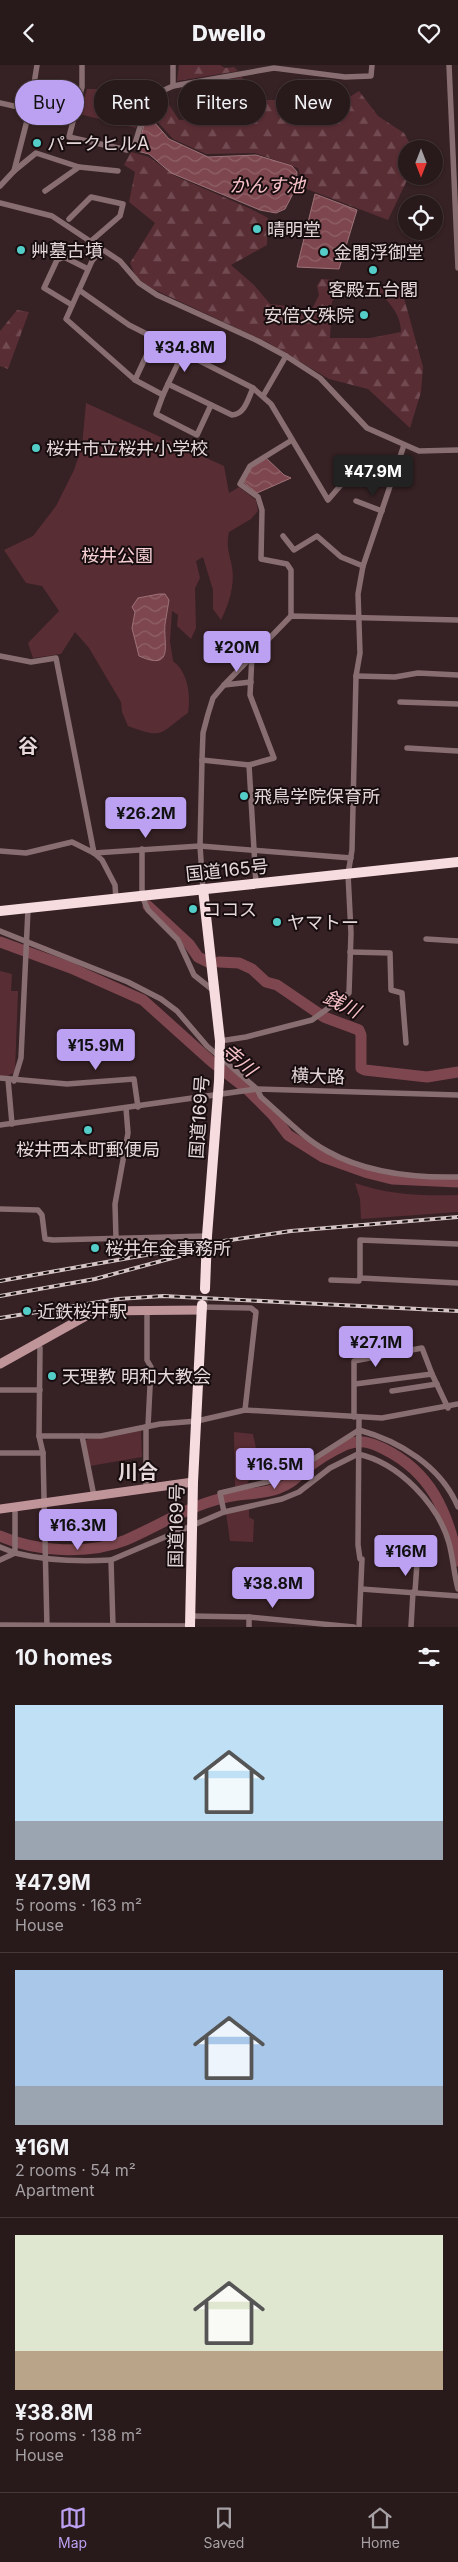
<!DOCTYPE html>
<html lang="en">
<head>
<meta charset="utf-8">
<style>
	body { margin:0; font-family:Inter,"Noto Sans JP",sans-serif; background:#342628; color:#f1f3f6; height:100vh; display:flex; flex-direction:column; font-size:19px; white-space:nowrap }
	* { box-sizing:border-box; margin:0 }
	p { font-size:16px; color:#a5a0a3 }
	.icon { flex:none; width:28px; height:28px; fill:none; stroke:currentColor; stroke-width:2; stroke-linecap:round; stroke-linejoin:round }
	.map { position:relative; height:1562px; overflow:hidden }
	.panel { display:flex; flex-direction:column; background:#28191b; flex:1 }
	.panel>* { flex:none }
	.top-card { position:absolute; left:15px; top:15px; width:429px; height:45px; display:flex; gap:10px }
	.needle { width:32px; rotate:180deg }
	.buttons { position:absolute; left:398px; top:75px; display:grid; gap:10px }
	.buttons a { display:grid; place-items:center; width:45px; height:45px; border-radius:50%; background:#28191b; box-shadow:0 1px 4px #0004,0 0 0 1px #44383a; font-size:25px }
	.price { position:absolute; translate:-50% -42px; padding:0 11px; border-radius:5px; background:#bca0f2; color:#111; font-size:16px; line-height:32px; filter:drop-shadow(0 1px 2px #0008) }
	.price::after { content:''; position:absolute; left:50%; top:30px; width:15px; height:11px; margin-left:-8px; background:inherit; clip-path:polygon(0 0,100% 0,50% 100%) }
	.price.on { background:#222; color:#fff }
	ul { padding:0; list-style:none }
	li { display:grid; align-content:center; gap:10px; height:265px; padding:0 15px }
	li+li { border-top:1px solid #44383a }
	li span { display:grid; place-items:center; height:155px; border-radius:0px; color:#555 }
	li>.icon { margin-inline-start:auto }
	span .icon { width:90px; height:90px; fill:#fffc; stroke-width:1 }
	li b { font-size:21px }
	h2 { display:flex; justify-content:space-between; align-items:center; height:60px; padding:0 15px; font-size:21px }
	.tag { padding:0 18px; border-radius:22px; background:#28191b; box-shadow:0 1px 4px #0004,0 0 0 1px #44383a; font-size:18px; line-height:45px }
	.tag.on { background:#bca0f2; color:#111 }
	header { display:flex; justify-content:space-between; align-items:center; height:65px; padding:0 15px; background:#28191b; font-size:22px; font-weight:800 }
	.tab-bar { display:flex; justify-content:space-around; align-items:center; height:70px; border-top:1px solid #44383a; background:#28191b; font-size:14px; color:#a5a0a3 }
	.tab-bar a { display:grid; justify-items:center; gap:2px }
	.tab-bar .on { color:#bca0f2 }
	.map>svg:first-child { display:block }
</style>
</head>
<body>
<header><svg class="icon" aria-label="back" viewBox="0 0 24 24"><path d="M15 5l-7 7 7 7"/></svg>Dwello<svg class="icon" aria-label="heart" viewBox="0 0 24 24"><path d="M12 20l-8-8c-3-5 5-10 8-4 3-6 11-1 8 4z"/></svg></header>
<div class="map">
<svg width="458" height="1562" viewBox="0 0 458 1562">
	<defs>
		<pattern id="forest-firs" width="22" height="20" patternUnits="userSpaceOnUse" patternTransform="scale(1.25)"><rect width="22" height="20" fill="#592d34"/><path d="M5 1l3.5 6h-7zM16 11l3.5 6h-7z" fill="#714b51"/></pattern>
		<pattern id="water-waves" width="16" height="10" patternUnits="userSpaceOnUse" patternTransform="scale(1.25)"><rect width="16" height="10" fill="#7e474f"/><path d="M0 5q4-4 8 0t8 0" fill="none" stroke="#906168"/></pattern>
	</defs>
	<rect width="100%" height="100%" fill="#362124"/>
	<g fill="#592d34">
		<polygon points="87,24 115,24 124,29 146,29 136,63 79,49"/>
		<path d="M86 338 224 401 229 428 239 422 256 435 258 446 251 454 229 467C226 482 229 487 232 502 235 520 229 539 221 555L213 544V525L203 492 196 496 200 513 195 523 196 563 191 574 177 561 178 550 172 546 170 576 173 596C188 607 191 630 188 648 159 668 165 675 128 661L122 647 121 637 89 583 75 567 61 589 33 593 28 578 59 546 42 521 26 518 4 485 33 471 56 441 74 405 82 381Z"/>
		<polygon points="0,906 12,909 11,926 18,926 15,1007 8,1011 0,1011"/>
		<path d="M355 1118C388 1130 423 1131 458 1130V1147L361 1154 360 1134Z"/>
		<polygon points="141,1365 142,1392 90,1401 85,1376 88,1374"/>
		<polygon points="234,1367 253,1369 257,1388 252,1390 254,1399 257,1400 247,1419 235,1423"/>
		<polygon points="249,1443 249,1452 254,1455 253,1477 230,1476 226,1448"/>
	</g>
	<g fill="url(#forest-firs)">
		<polygon points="179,0 220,0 225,3 234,2 238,6 177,16"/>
		<polygon points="242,12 247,25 267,35 290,35 308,38 318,43 332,43 359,26 378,51 404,68 413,84 406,84 406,111 409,111 388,155 304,123 298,103 255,88 206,89 173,74 149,47 162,29 179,55 224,53 217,17"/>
		<path d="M131 87 149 92 175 111 251 144 268 153 267 180 231 200 254 220 270 239 312 244 319 230 317 221 321 214 334 215 338 220V231L332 236 330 273H370L401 267C401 247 387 236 374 222H401L423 302 421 327 410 363 368 324 329 314 267 277 151 223 136 212 130 198 155 158 129 137 135 107 124 100Z"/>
		<polygon points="17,245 29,247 8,304 0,301 0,266"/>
	</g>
	<g fill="url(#water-waves)" stroke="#9d7278">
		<polygon points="147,49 169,74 208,92 256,90 292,101 297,107 296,123 285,144 276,148 260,145 171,108 149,89 137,86"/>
		<polygon points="315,129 357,145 339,204 297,202"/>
		<polygon points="266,393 284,410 291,413 257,428 242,416 252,399"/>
		<path d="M159 529H165L169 535C168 543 166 551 165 559 163 578 175 607 139 591L132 563 135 547 132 542 138 533Z"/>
	</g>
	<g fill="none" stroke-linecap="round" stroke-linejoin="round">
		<g stroke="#7e474f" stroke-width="11">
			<polyline points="148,841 189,879 198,892 208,897"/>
			<polyline points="0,877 71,903 143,935 212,997 248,1025 273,1050 288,1070 323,1092 368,1108 392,1114 458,1117"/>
			<polyline points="219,897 239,898 252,904 266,917 277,920 324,952 359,965 361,970 361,1003 365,1005 427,1012 458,1007"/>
			<path d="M0 1471C36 1487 89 1490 126 1475 158 1461 189 1441 223 1433 241 1428 261 1430 279 1423 291 1419 297 1412 306 1404 317 1395 332 1386 345 1380 360 1374 370 1377 384 1384 431 1407 448 1447 458 1496"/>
		</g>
		<polyline stroke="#503c3f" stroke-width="10" stroke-dasharray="10 5" stroke-linecap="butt" points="202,1240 205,1224"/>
		<g stroke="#886e71" stroke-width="5.5">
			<polyline points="82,0 82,22 69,72 127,85 134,82 149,32 173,21 173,0"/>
			<polyline points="449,0 458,203"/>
			<polyline points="173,21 274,3 345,12 371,11 372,0"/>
			<polyline points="0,38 72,54"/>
			<polyline points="79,102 118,106"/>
			<polyline points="14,106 36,88 79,102 45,126"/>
			<polyline points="0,121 14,106 30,44 37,0"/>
			<polyline points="0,138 52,151 120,196 139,218 157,230 258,276 286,291 320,313 367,363 419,386 458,385"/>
			<polyline points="69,154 91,132 123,139 120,151 90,177"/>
			<path d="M101 185 92 196 66 254 135 315 163 330 168 319 232 350C245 349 248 334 253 323"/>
			<polyline points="79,225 129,260 253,323 271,339 328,435 347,413 359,416 370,407 392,416"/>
			<polyline points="72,240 44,223 57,195 64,192 88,204"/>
			<polyline points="135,315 154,274"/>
			<polyline points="168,319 183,288"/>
			<polyline points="163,330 156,349 197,370 211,340"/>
			<polyline points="263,331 286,291"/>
			<polyline points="356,436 382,446"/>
			<polyline points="283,471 294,485 317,471 341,492 363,501"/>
			<polyline points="291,551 291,505 287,499 261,494 262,445 258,432 240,419 250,401 292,375"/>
			<polyline points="0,591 31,597 56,593 94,788"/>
			<polyline points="356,611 395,612 418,608 458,610"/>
			<polyline points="224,620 251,617"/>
			<polyline points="400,637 458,639"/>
			<polyline points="407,683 458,686"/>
			<polyline points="202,695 249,700 274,693 250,630 252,590"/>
			<polyline points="249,700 256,818"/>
			<polyline points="142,784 142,831 148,845 178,875 194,910 214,926"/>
			<polyline points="0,786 26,788 72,777 94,788 102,795 115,820 116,834"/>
			<polyline points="94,788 200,781 351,793"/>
			<polyline points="203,824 200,781 202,695 203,668 208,649 213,633 224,620 291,551 458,555"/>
			<path d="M0 866 128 917 161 934 177 946 207 981 257 1024 261 1032C282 1050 303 1073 327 1086 366 1108 414 1113 458 1112"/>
			<polyline points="426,874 458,876"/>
			<polyline points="350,887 390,888 391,925 402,928 406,978"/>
			<polyline points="220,976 246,972 312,955 349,928 351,868 348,809 352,785 356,611 360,588 358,529 363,501 404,380"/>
			<polyline points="0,1013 67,1019 134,1014 138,1042"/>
			<polyline points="8,1014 12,1059"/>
			<polyline points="14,1016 21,993 28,844"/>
			<polyline points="0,1060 257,1024 458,1030"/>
			<polyline points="0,1144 38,1145 42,1150 45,1174 53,1175 207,1171"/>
			<polyline points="116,1173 115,1139 128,1068 126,1043"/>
			<polyline points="458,1179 360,1175 360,1213 458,1218"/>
			<polyline points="331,1215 359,1216 360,1213"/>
			<polyline points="202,1242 251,1243 256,1247 245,1345"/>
			<polyline points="147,1245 147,1295 151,1302 148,1361"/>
			<polyline points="38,1278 40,1283 39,1371 43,1388 47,1562"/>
			<polyline points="355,1319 432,1309 448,1343"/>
			<polyline points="0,1325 40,1325"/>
			<polyline points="392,1326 437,1319"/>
			<polyline points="354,1352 354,1296 422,1283 432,1309"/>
			<polyline points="359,1352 358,1480 360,1494 362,1494 359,1562"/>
			<polyline points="146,1362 146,1423"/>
			<polyline points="39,1371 101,1371 160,1359 197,1356 245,1345 382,1353 458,1339"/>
			<polyline points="82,1371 94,1431"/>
			<polyline points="0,1388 43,1388"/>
			<path d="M224 1447 220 1428 275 1415 290 1409 359 1365C399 1376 441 1401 458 1442"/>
			<polyline points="0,1482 15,1488 15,1443"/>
			<path d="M0 1495 15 1488C48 1496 77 1497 111 1495"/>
			<polyline points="361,1524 458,1531"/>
			<polyline points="415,1527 417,1498"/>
			<polyline points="190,1551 249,1552 354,1562"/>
			<polyline points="249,1552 249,1562"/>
			<polyline points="0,1560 190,1561"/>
			<path d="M113 1562 111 1495 224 1447 282 1434 299 1427 330 1403 358 1389C399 1398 438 1439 449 1478 453 1493 454 1509 458 1524"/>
			<polyline points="411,1562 413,1527"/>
		</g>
		<g stroke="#c0959a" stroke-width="9">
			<polyline points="0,1299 95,1246 202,1245"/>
			<polyline points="0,1444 193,1417"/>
		</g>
		<g stroke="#f7dcdf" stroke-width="10">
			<polyline points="203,824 220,976 219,1016 207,1171 205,1224"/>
			<polyline points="0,846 458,797"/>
			<polyline points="190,1562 193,1417 202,1240"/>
		</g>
		<g stroke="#d4c4c5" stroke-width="4">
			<g id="rail">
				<polyline points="0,1216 224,1176 291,1166 458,1152"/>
				<polyline points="0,1231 95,1214 187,1189"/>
				<polyline points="0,1253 118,1234 163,1231 458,1246"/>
			</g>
		</g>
		<use href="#rail" stroke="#170d0f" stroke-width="2" stroke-dasharray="5.5" stroke-linecap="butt"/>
	</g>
	<g fill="#54cdc8" stroke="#170d0f" stroke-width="2">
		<circle cx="37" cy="78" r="5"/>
		<circle cx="257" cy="164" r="5"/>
		<circle cx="21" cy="185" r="5"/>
		<circle cx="324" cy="187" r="5"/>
		<circle cx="373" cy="205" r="5"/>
		<circle cx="364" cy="250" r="5"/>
		<circle cx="36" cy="383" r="5"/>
		<circle cx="244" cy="731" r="5"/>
		<circle cx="193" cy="844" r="5"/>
		<circle cx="277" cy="857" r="5"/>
		<circle cx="88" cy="1065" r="5"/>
		<circle cx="95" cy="1183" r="5"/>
		<circle cx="27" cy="1246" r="5"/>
		<circle cx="52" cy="1311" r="5"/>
	</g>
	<g text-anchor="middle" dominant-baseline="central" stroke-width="4" stroke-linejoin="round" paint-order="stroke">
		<g font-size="18" fill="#e6d7d8" stroke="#170d0f" text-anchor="start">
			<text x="47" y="78">パークヒルA</text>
			<text x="267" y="164">晴明堂</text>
			<text x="31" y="185">艸墓古墳</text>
			<text x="334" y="187">金閣浮御堂</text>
			<text x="373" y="224" text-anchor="middle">客殿五台閣</text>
			<text x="354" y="250" text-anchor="end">安倍文殊院</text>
			<text x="46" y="383">桜井市立桜井小学校</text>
			<text x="254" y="731">飛鳥学院保育所</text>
			<text x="203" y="844">ココス</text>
			<text x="287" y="857">ヤマトー</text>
			<text x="88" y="1084" text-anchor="middle">桜井西本町郵便局</text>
			<text x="105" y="1183">桜井年金事務所</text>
			<text x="37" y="1246">近鉄桜井駅</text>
			<text x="62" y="1311">天理教 明和大教会</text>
		</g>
		<g font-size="18" fill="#f6d0d4" stroke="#170d0f">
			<text x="117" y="490">桜井公園</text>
		</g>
		<g font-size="18" fill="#e6d7d8" stroke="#170d0f">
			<text transform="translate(227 805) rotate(-6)">国道165号</text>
			<text transform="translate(318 1011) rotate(2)">横大路</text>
			<text transform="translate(199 1052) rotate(-86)">国道169号</text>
			<text transform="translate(176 1461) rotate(-89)">国道169号</text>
		</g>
		<g font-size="19" font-style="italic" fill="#f7c1c7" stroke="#170d0f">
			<text x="267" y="120">かんす池</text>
			<text transform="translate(342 939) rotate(27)">銭川</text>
			<text transform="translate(239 995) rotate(41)">寺川</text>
		</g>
		<g font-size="20" font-weight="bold" fill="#e6d7d8" stroke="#170d0f">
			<text x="28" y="681">谷</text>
			<text x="138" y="1407">川合</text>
		</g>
	</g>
</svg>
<div class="buttons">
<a><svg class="needle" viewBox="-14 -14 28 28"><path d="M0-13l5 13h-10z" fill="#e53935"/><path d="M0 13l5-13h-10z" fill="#a5a0a3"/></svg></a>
<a><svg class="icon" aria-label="locate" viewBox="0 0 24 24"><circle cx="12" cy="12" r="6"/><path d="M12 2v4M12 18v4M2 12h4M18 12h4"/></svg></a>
</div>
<b class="price" style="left:185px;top:308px">¥34.8M</b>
<b class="price on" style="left:373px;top:432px">¥47.9M</b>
<b class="price" style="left:237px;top:608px">¥20M</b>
<b class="price" style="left:146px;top:774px">¥26.2M</b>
<b class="price" style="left:96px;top:1006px">¥15.9M</b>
<b class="price" style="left:376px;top:1303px">¥27.1M</b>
<b class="price" style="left:275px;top:1425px">¥16.5M</b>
<b class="price" style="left:78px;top:1486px">¥16.3M</b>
<b class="price" style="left:406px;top:1512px">¥16M</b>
<b class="price" style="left:273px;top:1544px">¥38.8M</b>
<div class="top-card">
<a class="tag on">Buy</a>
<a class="tag">Rent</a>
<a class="tag">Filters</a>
<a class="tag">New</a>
</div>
</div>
<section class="panel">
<h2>10 homes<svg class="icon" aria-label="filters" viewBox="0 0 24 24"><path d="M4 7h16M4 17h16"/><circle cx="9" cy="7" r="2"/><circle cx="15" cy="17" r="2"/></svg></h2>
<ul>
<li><span style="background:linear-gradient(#bfe0f5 75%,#9aa5b1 0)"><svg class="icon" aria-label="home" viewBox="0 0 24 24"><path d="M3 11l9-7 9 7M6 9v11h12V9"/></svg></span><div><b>¥47.9M</b><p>5 rooms · 163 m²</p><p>House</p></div></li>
<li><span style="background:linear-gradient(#a9c7e8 75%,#9aa5b1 0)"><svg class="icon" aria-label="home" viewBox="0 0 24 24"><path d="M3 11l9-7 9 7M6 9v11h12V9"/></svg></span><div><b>¥16M</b><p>2 rooms · 54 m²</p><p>Apartment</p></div></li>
<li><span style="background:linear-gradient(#dfe7d0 75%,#b9a48a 0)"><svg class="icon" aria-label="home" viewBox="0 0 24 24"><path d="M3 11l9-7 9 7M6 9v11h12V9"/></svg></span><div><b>¥38.8M</b><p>5 rooms · 138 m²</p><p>House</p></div></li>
</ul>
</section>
<nav class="tab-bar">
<a class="on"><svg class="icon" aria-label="map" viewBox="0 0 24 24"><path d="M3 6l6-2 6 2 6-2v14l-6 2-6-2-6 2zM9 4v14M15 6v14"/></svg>Map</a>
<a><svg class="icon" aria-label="saved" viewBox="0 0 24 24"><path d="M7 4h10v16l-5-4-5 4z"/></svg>Saved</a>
<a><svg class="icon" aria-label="home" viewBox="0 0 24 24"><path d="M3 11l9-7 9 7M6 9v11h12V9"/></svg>Home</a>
</nav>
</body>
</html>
